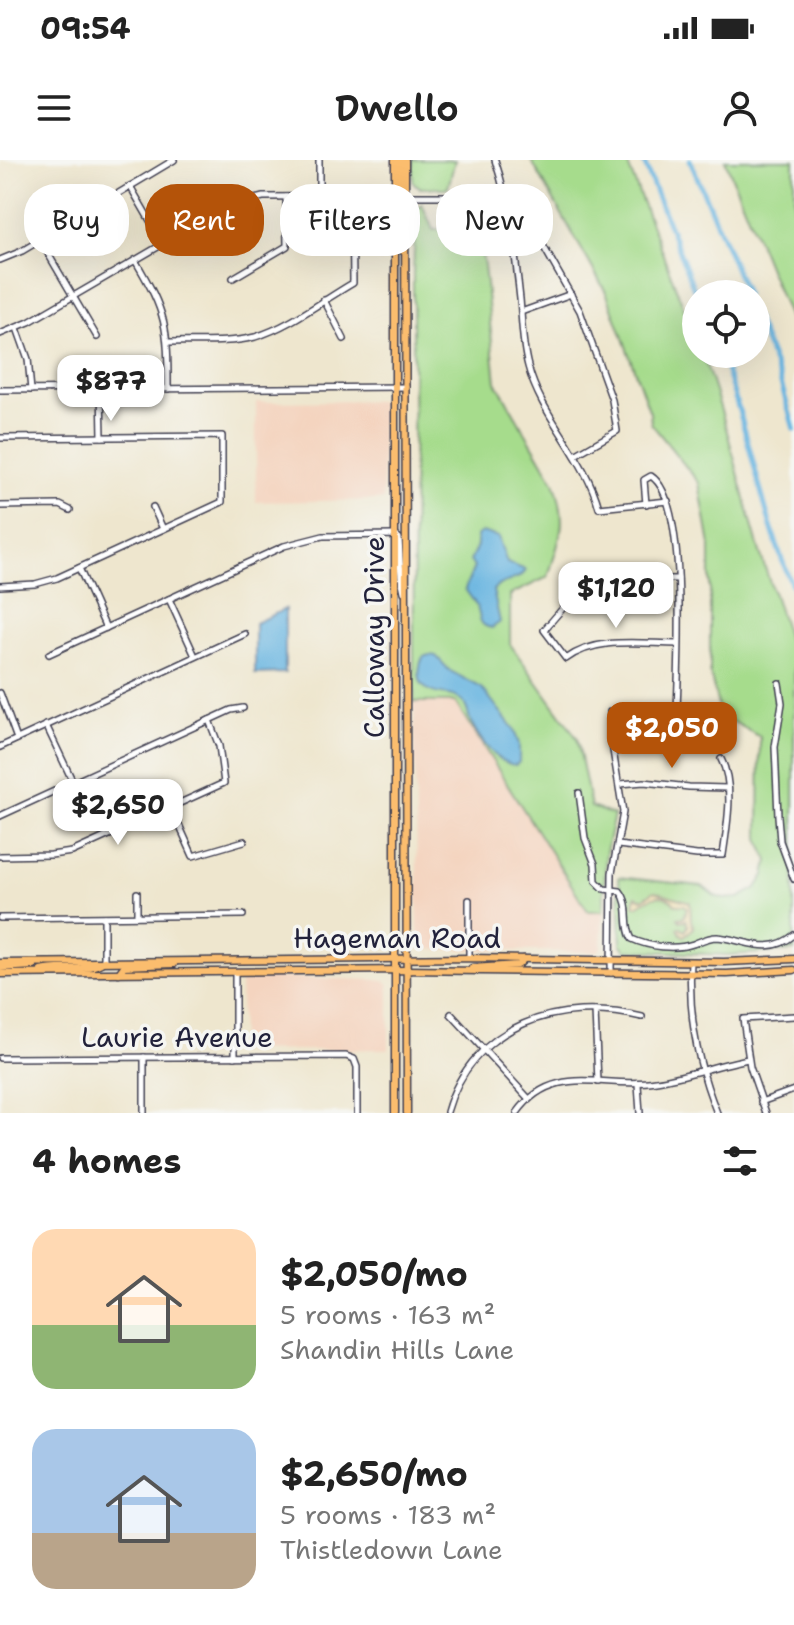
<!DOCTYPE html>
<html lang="en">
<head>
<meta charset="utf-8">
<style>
	body { margin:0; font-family:"Shantell Sans",sans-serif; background:#f6f6f6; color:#222; height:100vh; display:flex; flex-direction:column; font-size:30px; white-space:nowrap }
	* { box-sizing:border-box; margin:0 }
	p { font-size:26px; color:#767676 }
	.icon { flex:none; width:44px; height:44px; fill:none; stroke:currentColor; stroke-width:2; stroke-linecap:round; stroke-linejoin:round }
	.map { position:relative; height:953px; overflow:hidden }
	.sheet { display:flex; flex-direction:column; background:#fff; flex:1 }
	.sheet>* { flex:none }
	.guide { position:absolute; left:24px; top:24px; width:746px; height:72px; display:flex; gap:16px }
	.controls { position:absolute; left:682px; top:120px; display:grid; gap:16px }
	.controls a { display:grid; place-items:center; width:88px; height:88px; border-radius:50%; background:#fff; box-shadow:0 8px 32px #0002; font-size:40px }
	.price { position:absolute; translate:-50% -68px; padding:0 18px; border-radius:16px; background:#fff; color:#222; font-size:26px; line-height:52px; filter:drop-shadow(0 2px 4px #0008) }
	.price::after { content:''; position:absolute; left:50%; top:48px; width:24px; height:18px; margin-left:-12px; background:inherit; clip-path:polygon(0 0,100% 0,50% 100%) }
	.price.selected { background:#b45309; color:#fff }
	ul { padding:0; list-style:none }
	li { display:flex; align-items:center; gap:24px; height:200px; padding:0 32px }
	li span { display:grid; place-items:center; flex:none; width:224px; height:160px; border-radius:24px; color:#555 }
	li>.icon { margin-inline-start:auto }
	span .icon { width:96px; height:96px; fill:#fffc; stroke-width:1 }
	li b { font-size:34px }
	h2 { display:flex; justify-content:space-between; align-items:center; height:96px; padding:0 32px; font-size:34px }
	.chip { padding:0 28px; border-radius:32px; background:#fff; box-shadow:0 8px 32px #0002; font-size:28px; line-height:72px }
	.chip.selected { background:#b45309; color:#fff }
	.status { display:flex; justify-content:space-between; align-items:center; height:56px; padding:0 40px; background:#fff; direction:ltr }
	.status svg { height:22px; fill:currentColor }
	header { display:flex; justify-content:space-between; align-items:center; height:104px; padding:0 32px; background:#fff; font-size:36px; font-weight:600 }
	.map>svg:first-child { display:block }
</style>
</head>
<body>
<div class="status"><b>09:54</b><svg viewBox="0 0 49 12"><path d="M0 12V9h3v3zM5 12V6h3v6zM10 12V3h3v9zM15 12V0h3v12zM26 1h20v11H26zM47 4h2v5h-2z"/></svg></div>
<header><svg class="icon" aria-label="menu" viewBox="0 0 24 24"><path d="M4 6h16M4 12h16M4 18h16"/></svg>Dwello<svg class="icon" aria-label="person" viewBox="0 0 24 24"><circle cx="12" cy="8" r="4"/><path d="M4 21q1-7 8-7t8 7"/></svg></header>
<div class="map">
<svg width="794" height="953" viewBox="0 0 794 953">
	<rect width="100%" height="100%" fill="#f6f6f2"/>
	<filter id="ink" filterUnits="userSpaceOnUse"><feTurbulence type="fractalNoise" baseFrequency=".0125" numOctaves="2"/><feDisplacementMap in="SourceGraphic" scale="16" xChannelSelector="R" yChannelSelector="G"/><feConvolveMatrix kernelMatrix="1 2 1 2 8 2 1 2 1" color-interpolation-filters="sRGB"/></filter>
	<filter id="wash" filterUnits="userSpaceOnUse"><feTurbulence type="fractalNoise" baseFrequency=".006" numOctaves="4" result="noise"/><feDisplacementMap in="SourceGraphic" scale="32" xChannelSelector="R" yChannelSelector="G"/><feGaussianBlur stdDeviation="1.8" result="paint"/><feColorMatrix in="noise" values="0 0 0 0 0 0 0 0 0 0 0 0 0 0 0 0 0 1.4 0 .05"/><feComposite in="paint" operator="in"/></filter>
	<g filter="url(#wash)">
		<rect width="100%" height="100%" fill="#eee6ce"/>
		<g fill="#f4d4bf">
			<polygon points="381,241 383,340 256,342 256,242"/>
			<polygon points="414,542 455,542 588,750 603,751 601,788 596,792 419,789 416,783 418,773"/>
			<polygon points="244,817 384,820 389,824 389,889 243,891 241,886 240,821"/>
		</g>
		<g fill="#a6dc8c" stroke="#647f64" stroke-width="2">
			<polygon points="413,0 455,0 448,28 420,28 413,22"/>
			<path d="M531 0H626L696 179V194H702C727 260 739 322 759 389 771 427 784 462 794 500V791L727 795 626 790 621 784 619 717 702 726 715 736 724 739 739 738 756 729 765 715 768 701 759 678 760 577 720 554 710 513V385L699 323 651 263 650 253 607 134Z"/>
			<polygon points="725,0 794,0 794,170"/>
			<path d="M422 44 433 70H477L484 105 496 222 554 322C569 364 560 377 548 417L510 435V484L577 578 591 647 614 655 606 692 603 751H588L455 542H414L413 114 416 50Z"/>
		</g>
		<path fill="#eeda9e" stroke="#887e6c" stroke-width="2" d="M654 731 690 742 691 761 694 768 684 776 681 774 678 768 681 767 685 771 688 766 686 760 680 761 678 758 684 757 687 748 684 745H676C664 730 652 736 637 746L634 745 636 736 643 739Z"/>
		<g fill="#66b4e0" stroke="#446b8e" stroke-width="2">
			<path d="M482 372 498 377 507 403 526 410C521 421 502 420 493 430L500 462 492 468C478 466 481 458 477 447 474 441 469 435 465 429L474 407 470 401 477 386V375Z"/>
			<polygon points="285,449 285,513 255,514 255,463"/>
			<path d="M429 495 436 496 450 511 482 528 513 568 519 584V602L516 605C497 604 480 580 472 564 468 557 468 548 463 542 454 531 434 538 423 526 417 519 419 505 423 497Z"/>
		</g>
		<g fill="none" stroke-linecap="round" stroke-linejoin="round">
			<g stroke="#66b4e0" stroke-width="5">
				<polyline points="643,0 696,134"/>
				<polyline points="690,0 746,134"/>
				<polyline points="756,159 779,216 794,269"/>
				<path d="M720 194C750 271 761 354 794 430"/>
			</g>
		</g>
	</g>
	<g filter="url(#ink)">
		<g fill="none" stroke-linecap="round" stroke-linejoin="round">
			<g stroke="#413f51" stroke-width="8">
				<g id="minor">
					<polyline points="319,0 319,37"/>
					<path d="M495 0C510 45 515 92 520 139 522 161 522 184 528 206 541 257 585 296 599 348L668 341"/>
					<polyline points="130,26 163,83"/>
					<polyline points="405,36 507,36 519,43 580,151 612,240 617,271 575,295"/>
					<polyline points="60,41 72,61"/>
					<polyline points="40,80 97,177"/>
					<polyline points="513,83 537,74"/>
					<polyline points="0,100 22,91 174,0"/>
					<path d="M135 100C167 154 168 167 168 229"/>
					<polyline points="233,118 287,86 286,37"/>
					<polyline points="324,140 344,179"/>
					<polyline points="521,152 571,134"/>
					<polyline points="17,168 28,199 31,230"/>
					<polyline points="0,174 29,162 230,45 263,37 395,36"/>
					<path d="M168 182C196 181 227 184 255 177 289 167 322 141 353 123L352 36"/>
					<polyline points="101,229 102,277"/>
					<polyline points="0,230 406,227"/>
					<polyline points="0,278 222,276 222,342 57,418 35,424 0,426"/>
					<polyline points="0,346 60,345 70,350"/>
					<polyline points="153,347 163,369"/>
					<polyline points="79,408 106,468"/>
					<polyline points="169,439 195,496"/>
					<path d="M678 484C641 484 597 476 566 499L544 470 589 418 678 419"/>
					<polyline points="49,494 284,386 323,376 395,375 399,378 401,418 404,432"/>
					<polyline points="779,523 782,543 775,587 778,656 780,681 794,719"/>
					<polyline points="0,533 17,579"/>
					<polyline points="46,565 73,622"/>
					<polyline points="0,587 245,474"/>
					<polyline points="620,624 644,622 689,627 727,628"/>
					<path d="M579 633 585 678 595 704 596 721 604 729 620 731C632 746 623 764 632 779 649 787 675 790 693 784 701 781 708 777 717 777 745 779 768 797 794 775"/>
					<polyline points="171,647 193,696 244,681"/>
					<polyline points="0,656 231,550 243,548"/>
					<path d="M618 685 697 695H723C727 666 735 625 721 599"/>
					<polyline points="0,696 51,695 72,692 224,623 219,586 209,560"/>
					<polyline points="137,733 137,756"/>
					<polyline points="469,740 469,798"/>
					<polyline points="104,757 104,801"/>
					<polyline points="0,758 243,755"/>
					<path d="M691 802C688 854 697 904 717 953"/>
					<polyline points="235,812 235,897"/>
					<path d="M611 813 612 713 623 652 611 578 610 552H677C678 507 689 340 651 316L644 320 646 344"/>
					<polyline points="595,851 598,922"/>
					<polyline points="451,854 529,939"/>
					<polyline points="144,897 144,953"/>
					<polyline points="0,898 346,896 354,899 357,907 357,953"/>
					<polyline points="638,924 640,953"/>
					<polyline points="761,942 794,930"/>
					<path d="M447 952C472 864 560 837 642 857"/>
					<path d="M517 953C554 901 605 930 656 921 687 916 717 905 748 899"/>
					<polyline points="766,953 750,907 743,859 794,856"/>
				</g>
			</g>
			<g stroke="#413f51" stroke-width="9">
				<g id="major">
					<polyline points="395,0 395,953"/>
					<polyline points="400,0 400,27 404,35"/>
					<polyline points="405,0 407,953"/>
					<path d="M396 37C406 51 398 75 403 91"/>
					<polyline points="0,803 469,798 724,802 794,799"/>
					<polyline points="0,808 34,806"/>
					<polyline points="472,808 518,805 524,799"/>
					<path d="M41 811C60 806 88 813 104 801"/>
					<polyline points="119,813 124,806 174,804"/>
					<polyline points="0,814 407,810 727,814 794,810"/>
				</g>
			</g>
			<use href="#minor" stroke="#fff" stroke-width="5"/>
			<use href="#major" stroke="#fbbd6e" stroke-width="6"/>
		</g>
	</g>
	<g text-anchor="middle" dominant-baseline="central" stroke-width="7" stroke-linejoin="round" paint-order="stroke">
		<g font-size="28" fill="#22223b" stroke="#f6f6f2">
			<text transform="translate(374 477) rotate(-90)">Calloway Drive</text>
			<text x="397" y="778">Hageman Road</text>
			<text x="177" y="877">Laurie Avenue</text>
		</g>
	</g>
</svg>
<div class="controls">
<a><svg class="icon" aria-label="locate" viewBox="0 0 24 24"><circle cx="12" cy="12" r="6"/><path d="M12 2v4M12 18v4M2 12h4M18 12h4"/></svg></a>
</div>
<b class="price" style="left:111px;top:263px">$877</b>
<b class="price" style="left:616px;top:470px">$1,120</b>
<b class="price selected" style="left:672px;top:610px">$2,050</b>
<b class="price" style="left:118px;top:687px">$2,650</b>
<div class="guide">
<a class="chip">Buy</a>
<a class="chip selected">Rent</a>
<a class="chip">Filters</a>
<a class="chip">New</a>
</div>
</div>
<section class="sheet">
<h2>4 homes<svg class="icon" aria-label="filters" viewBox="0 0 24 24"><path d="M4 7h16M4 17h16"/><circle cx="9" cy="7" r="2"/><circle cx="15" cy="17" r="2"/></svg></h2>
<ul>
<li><span style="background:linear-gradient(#ffd9b3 60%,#8fb573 0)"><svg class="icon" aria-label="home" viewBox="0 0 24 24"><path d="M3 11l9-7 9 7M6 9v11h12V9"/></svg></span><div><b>$2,050/mo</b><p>5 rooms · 163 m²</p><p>Shandin Hills Lane</p></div></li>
<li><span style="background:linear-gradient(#a9c7e8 65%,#b9a48a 0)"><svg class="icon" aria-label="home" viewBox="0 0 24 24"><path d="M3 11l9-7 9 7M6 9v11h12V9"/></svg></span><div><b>$2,650/mo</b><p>5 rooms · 183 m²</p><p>Thistledown Lane</p></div></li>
</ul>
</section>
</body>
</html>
